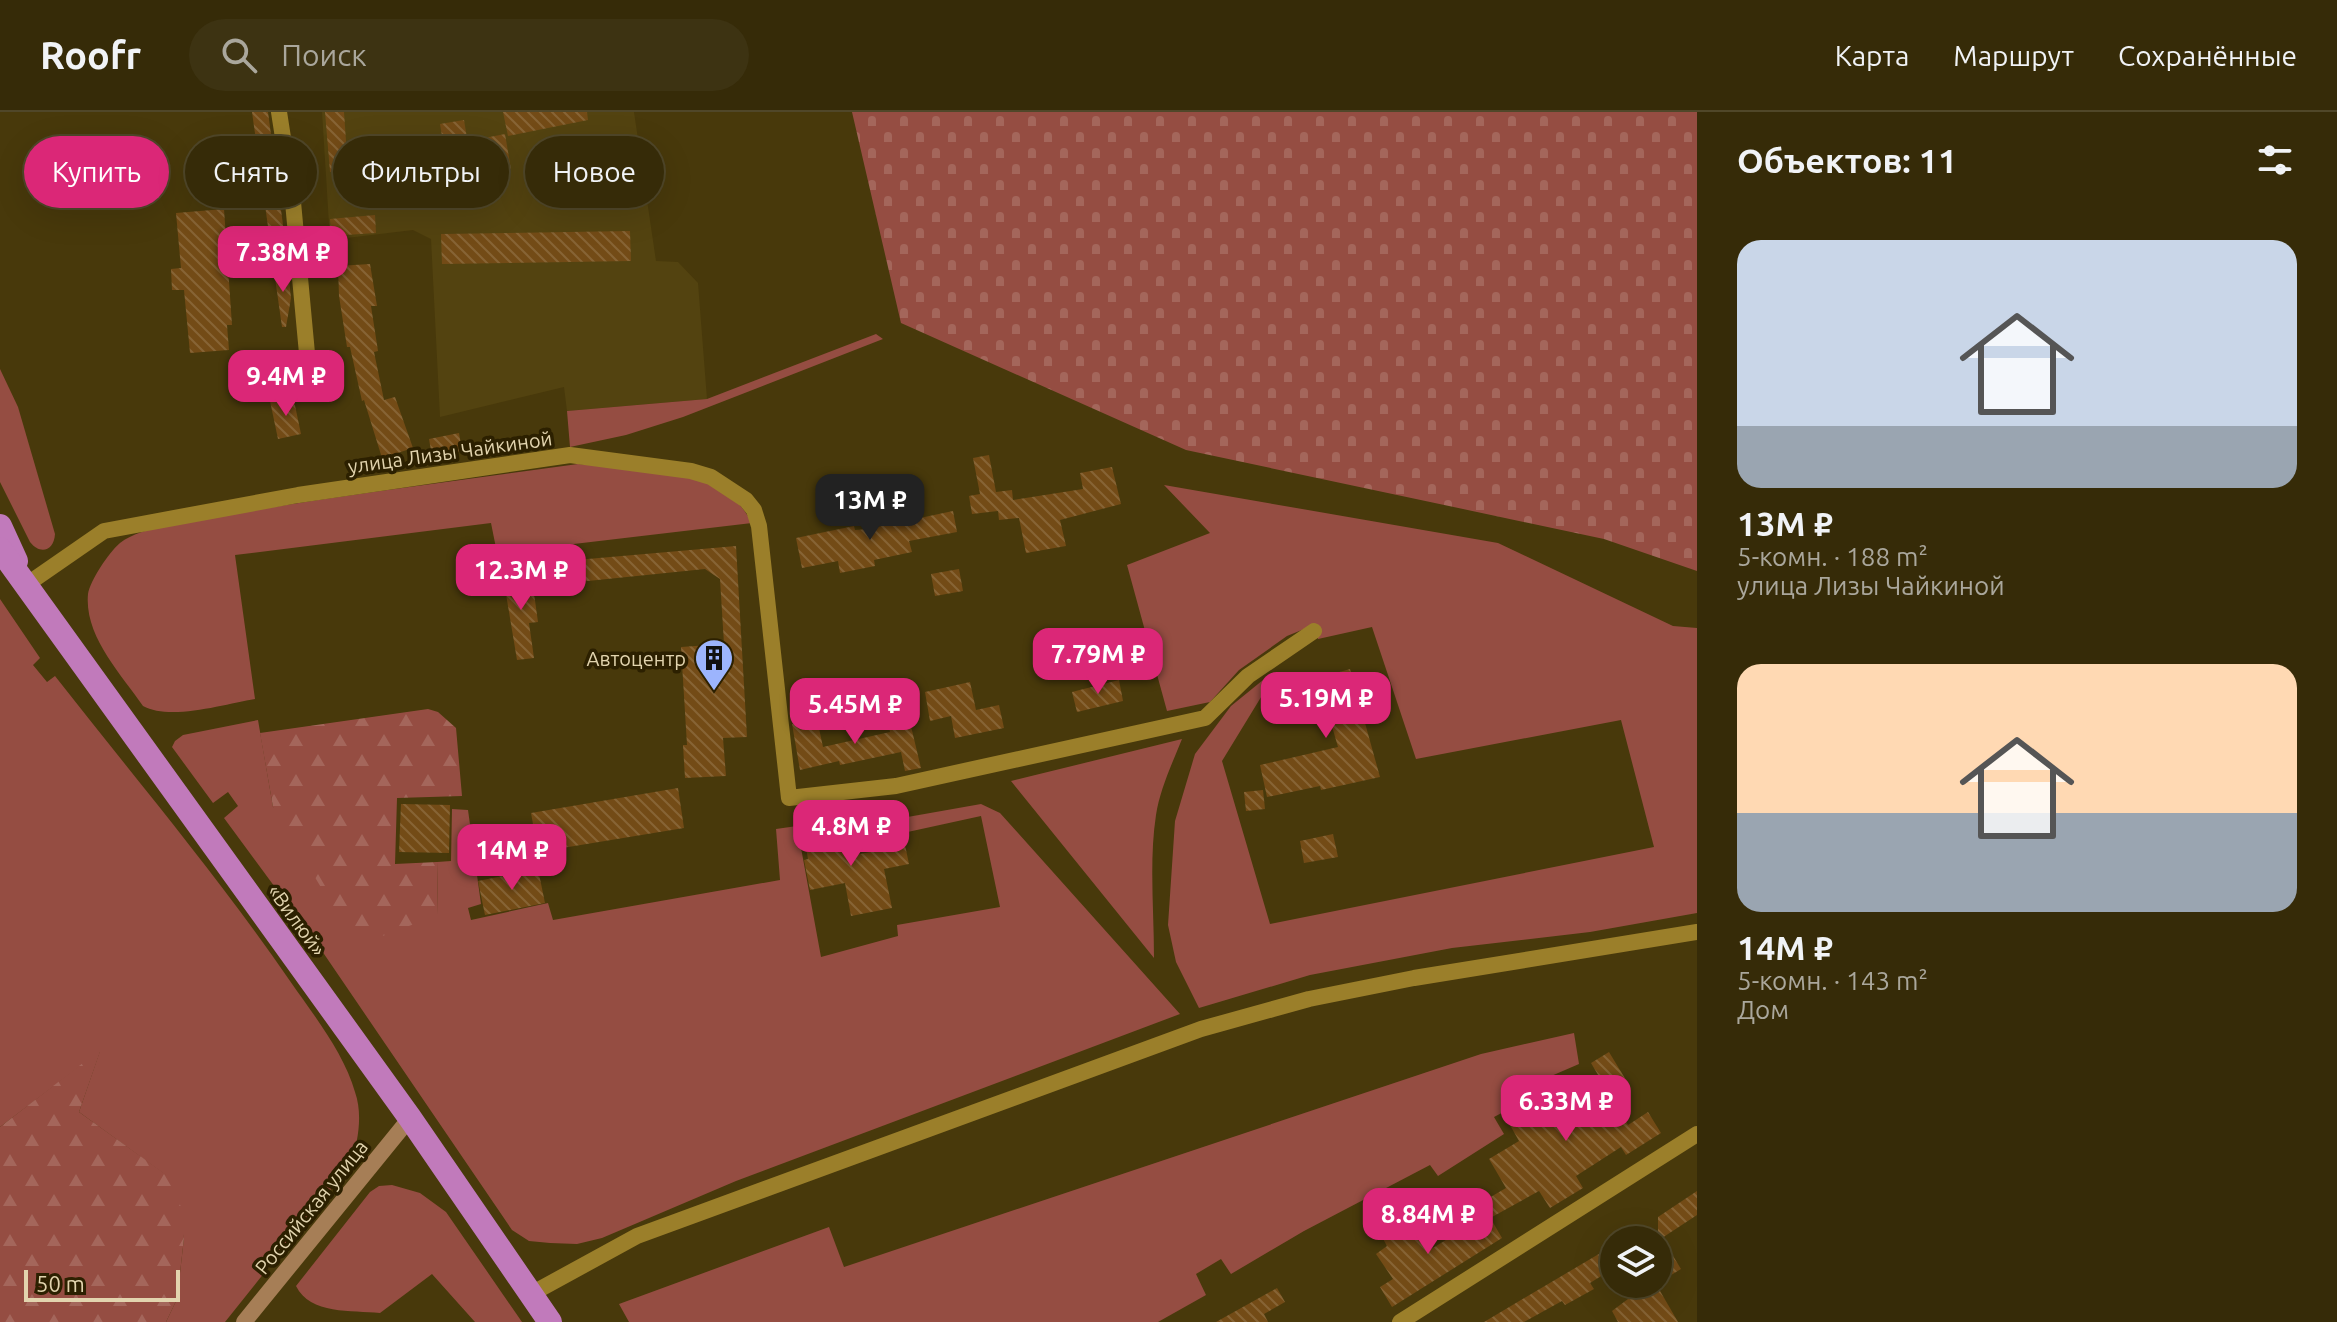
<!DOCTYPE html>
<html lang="ru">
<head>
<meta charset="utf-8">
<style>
	body { margin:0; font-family:Ubuntu,sans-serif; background:#3d3312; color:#f1f3f6; height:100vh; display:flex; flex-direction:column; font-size:30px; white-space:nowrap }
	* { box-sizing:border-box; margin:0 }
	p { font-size:26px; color:#aaa79c }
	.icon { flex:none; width:44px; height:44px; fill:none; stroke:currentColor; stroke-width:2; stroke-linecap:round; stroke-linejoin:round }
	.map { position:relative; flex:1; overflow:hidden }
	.sheet { display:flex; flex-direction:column; background:#362b08; width:640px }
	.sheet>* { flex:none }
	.hud { position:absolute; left:24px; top:24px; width:760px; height:72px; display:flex; gap:16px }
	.buttons { position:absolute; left:1600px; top:1114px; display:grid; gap:16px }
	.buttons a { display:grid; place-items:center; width:72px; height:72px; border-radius:50%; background:#362b08; box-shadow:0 8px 32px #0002,0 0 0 2px #504729; font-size:40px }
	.scale { position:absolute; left:24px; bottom:20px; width:156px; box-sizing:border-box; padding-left:8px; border:4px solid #e2d4ae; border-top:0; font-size:22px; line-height:28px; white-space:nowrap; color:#e2d4ae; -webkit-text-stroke:6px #2c2000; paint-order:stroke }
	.price { position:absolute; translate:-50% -68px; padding:0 18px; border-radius:16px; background:#db2777; color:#fff; font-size:26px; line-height:52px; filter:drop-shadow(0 2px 4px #0008) }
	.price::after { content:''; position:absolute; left:50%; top:48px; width:24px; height:18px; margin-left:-12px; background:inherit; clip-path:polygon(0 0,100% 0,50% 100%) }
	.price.current { background:#222; color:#fff }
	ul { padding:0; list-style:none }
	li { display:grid; align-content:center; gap:16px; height:424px; padding:0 40px }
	li span { display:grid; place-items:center; height:248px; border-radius:24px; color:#555 }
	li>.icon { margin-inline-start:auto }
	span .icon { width:144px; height:144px; fill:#fffc; stroke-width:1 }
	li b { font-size:34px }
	h2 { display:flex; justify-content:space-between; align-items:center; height:96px; padding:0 40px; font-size:34px }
	.tag { padding:0 28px; border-radius:36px; background:#362b08; box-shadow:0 8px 32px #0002,0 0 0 2px #504729; font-size:28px; line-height:72px }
	.tag.current { background:#db2777; color:#fff }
	header { display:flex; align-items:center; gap:48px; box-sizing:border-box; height:112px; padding:0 40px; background:#362b08; border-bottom:2px solid #504729 }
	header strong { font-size:38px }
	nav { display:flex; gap:44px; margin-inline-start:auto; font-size:28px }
	.search { width:560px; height:72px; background:#3d3312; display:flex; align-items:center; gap:20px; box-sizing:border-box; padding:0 28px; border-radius:44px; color:#aaa79c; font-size:30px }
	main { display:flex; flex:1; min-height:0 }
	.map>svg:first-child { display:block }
</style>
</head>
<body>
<header>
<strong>Roofr</strong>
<div class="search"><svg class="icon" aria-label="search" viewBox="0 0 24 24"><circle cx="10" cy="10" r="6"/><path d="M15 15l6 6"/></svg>Поиск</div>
<nav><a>Карта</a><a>Маршрут</a><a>Сохранённые</a></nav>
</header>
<main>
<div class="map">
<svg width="1697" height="1210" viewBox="0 0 1697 1210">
	<defs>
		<pattern id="forest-firs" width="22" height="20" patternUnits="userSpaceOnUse" patternTransform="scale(2)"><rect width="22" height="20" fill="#954d42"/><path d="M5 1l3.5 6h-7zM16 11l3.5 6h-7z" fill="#a4665b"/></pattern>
		<pattern id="cemetery-stones" width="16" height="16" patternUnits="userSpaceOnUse" patternTransform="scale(2)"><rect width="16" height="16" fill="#954d42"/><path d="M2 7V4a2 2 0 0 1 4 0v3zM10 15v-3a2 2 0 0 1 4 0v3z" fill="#a4665b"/></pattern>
		<pattern id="building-back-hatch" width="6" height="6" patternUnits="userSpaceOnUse" patternTransform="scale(2)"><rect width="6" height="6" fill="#734b16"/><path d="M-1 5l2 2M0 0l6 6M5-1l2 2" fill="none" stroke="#876435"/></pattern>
	</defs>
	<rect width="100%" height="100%" fill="#48390b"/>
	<polygon fill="#534310" points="322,0 634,0 656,149 678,150 698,171 707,287 567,299 564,275 440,305 431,127 413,118 330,128"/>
	<g fill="#954d42">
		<polygon points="876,222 883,227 683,305 626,323 570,335 567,299 707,287"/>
		<path d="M0 257 18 295 55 422C54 439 40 443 30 430L0 370Z"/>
		<path d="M578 352C623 356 672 355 713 372 730 379 744 396 752 411L497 441 491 411 235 443 255 587C225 592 170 609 143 594 121 562 84 524 88 482 90 469 109 440 120 431 143 413 195 409 224 403 342 383 460 368 578 352Z"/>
		<polygon points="1164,373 1498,431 1673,514 1697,516 1697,801 1590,820 1452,836 1310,863 1199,896 1176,850 1168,813 1175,709 1195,642 1231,594 1263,568 1266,577 1222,649 1270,812 1654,735 1621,608 1416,647 1372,515 1318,527 1314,513 1287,524 1239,558 1210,590 1167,599 1127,453 1210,421"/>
		<path d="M0 487 40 546 33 553 47 570 55 564C134 665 218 764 290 869 313 902 344 941 355 980 363 1003 358 1029 351 1052L225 1210H166L177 1187 184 1126 167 1064 79 1000 100 939 0 1015Z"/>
		<polygon points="258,608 273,695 438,803 437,750 451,749 452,697 468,698 481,792 468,796 471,808 548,791 553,808 780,768 776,717 797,714 821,845 898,824 897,813 1000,795 981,704 871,728 868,712 981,692 1000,701 1180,902 736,1069 602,1126 577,1132 550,1131 529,1129 512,1118 322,839 224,706 238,694 228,680 213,691 172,635 175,629 183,623"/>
		<path d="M1182 627C1172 652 1160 677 1156 703 1149 749 1154 799 1154 846L1011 669Z"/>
		<polygon points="1574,921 1579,952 1535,971 1540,981 1494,1005 1504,1022 1438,1064 1430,1053 1304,1119 1231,1162 1221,1147 1196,1162 1206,1183 1158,1210 629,1210 619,1192 829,1115 844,1155 1481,942"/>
		<path d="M392 1073 420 1081 446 1100 522 1210H475L432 1162 380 1201C352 1198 310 1203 296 1174L370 1080 379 1074Z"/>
	</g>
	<g fill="url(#forest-firs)">
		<polygon points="428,597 438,600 456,616 462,684 397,686 395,752 437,750 438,803 356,834 273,695 260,621"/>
		<polygon points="101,937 79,1000 168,1064 181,1095 184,1126 177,1187 166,1210 0,1210 0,1015"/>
	</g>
	<polygon fill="url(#cemetery-stones)" points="852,0 1697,0 1697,459 1604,427 1186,338 901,211"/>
	<g fill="url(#building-back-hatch)">
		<polygon points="252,0 268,0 285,128 270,129"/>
		<polygon points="325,0 344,0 348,58 330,60"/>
		<polygon points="503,0 587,0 588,8 508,24"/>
		<polygon points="464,8 469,38 445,42 440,12"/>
		<polygon points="505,22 511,57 474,63 469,29"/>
		<polygon points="224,97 232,213 227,213 229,238 190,241 184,178 172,178 171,157 181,156 176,101"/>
		<polygon points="375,103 376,121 331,124 330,107"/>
		<polygon points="630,119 631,149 442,152 441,122"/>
		<polygon points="370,152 377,194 371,194 378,239 374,240 384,288 395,285 413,336 382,346 364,288 362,289 350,235 347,235 339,184 338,154"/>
		<polygon points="288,158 291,186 286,215 282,215 274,159"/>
		<polygon points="293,284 301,322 278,327 270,289"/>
		<polygon points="459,321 462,339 432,344 429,327"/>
		<polygon points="989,343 996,380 1012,378 1013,388 1083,377 1080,361 1112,355 1121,392 1060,408 1066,434 1026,441 1019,406 999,408 998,399 972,402 969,384 980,382 973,346"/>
		<polygon points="953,399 957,420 909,429 912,440 874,448 875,454 840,461 838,449 802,456 796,426 854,414 855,418 868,417"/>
		<polygon points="736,434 747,625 723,626 726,664 685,666 683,633 687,633 681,535 724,532 720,467 705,457 578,470 576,448"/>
		<polygon points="959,457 963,479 935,484 931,462"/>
		<polygon points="531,460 538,510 529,511 534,546 517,548 503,464"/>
		<polygon points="1350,557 1380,665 1321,678 1320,674 1267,685 1260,653 1338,635 1329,604 1295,611 1287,575 1319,568 1319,566"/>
		<polygon points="1119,568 1123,589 1077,600 1072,580"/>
		<polygon points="970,570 976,598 999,593 1004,616 955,626 951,604 930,609 925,580"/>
		<polygon points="909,606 921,656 905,659 901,640 840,653 839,649 800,658 792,612 817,607 823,635 890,620 888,611"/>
		<polygon points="678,676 684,716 538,740 531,701"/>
		<polygon points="1263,678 1265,697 1246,699 1244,680"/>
		<polygon points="401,692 450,693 449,741 399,740"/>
		<polygon points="844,711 850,744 905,733 909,752 884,757 892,796 851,804 845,771 810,778 804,748 808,747 803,718"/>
		<polygon points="1333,722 1338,745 1304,751 1300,729"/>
		<polygon points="538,757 545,791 485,803 478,769"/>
		<polygon points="1609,940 1626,968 1609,978 1628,1013 1648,1000 1661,1021 1626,1043 1621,1035 1576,1064 1583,1076 1550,1096 1539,1079 1492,1105 1482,1090 1506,1076 1489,1047 1519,1029 1510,1013 1551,989 1548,984 1566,973 1579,995 1607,978 1591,951"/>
		<polygon points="1697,1079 1697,1103 1662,1126 1681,1157 1658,1171 1658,1105"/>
		<polygon points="1488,1102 1502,1126 1392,1195 1380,1175 1393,1167 1376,1142 1387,1134 1376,1114 1391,1105 1402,1121 1413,1114 1428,1139"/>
		<polygon points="1614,1133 1614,1156 1590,1171 1594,1177 1565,1193 1562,1189 1524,1210 1484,1210"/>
		<polygon points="1648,1172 1656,1172 1678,1210 1618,1210 1612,1199"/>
		<polygon points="1277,1176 1285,1190 1264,1202 1268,1210 1216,1210"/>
	</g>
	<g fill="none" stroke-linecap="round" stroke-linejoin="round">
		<g stroke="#9b7f2a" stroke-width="16">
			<polyline points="279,0 293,90 309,263"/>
			<polyline points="26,473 104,419 298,383 570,343 691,359 711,365 746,388 754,398 759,414 789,686 896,674 1205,606 1248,564 1314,519"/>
			<polyline points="531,1182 637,1124 1201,917 1309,887 1414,866 1697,820"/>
			<polyline points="1400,1210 1697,1022"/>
		</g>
		<polyline stroke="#a67e56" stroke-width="16" points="244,1210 410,1006"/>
		<g stroke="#c17abb" stroke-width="24">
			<polyline points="0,414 16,449"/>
			<polyline points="0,437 410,1006 550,1210"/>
		</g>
	</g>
	<defs>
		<g id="building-pin" transform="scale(2)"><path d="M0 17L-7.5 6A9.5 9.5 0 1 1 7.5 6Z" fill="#9cb4fd" stroke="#2c2000"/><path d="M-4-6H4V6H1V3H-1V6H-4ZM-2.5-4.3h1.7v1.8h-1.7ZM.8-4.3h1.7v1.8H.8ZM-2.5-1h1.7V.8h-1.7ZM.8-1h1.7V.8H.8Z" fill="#111"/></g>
	</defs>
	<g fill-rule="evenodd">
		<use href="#building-pin" x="714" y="546"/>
	</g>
	<g text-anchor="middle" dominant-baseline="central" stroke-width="7" stroke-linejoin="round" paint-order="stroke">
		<g font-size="20" fill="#e2d4ae" stroke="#2c2000">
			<text transform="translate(450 340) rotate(-8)">улица Лизы Чайкиной</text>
			<text transform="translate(297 808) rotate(54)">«Вилюй»</text>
			<text transform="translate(311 1095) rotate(-51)">Российская улица</text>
		</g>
		<g font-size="20" fill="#e2d4ae" stroke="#2c2000" text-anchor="end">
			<text x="686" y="546">Автоцентр</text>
		</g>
	</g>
</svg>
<div class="buttons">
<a><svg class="icon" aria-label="layers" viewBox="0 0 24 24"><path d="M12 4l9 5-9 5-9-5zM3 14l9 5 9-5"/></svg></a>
</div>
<div class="scale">50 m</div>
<b class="price" style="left:283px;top:182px">7.38M ₽</b>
<b class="price" style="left:286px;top:306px">9.4M ₽</b>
<b class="price current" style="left:870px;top:430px">13M ₽</b>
<b class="price" style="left:521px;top:500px">12.3M ₽</b>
<b class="price" style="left:1098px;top:584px">7.79M ₽</b>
<b class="price" style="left:1326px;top:628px">5.19M ₽</b>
<b class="price" style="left:855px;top:634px">5.45M ₽</b>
<b class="price" style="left:851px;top:756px">4.8M ₽</b>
<b class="price" style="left:512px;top:780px">14M ₽</b>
<b class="price" style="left:1566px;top:1031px">6.33M ₽</b>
<b class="price" style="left:1428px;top:1144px">8.84M ₽</b>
<div class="hud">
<a class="tag current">Купить</a>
<a class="tag">Снять</a>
<a class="tag">Фильтры</a>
<a class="tag">Новое</a>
</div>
</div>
<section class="sheet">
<h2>Объектов: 11<svg class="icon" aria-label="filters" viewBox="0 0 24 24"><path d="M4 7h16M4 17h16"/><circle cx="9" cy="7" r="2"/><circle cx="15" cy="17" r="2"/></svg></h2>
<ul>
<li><span style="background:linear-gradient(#c9d6e8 75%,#9aa5b1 0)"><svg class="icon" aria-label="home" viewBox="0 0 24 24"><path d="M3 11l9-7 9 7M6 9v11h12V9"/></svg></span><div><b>13M ₽</b><p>5-комн. · 188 m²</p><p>улица Лизы Чайкиной</p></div></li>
<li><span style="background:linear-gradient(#ffd9b3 60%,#9aa5b1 0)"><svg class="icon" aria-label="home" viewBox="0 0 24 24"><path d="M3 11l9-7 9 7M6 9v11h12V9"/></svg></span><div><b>14M ₽</b><p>5-комн. · 143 m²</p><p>Дом</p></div></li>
</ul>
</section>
</main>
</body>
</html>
